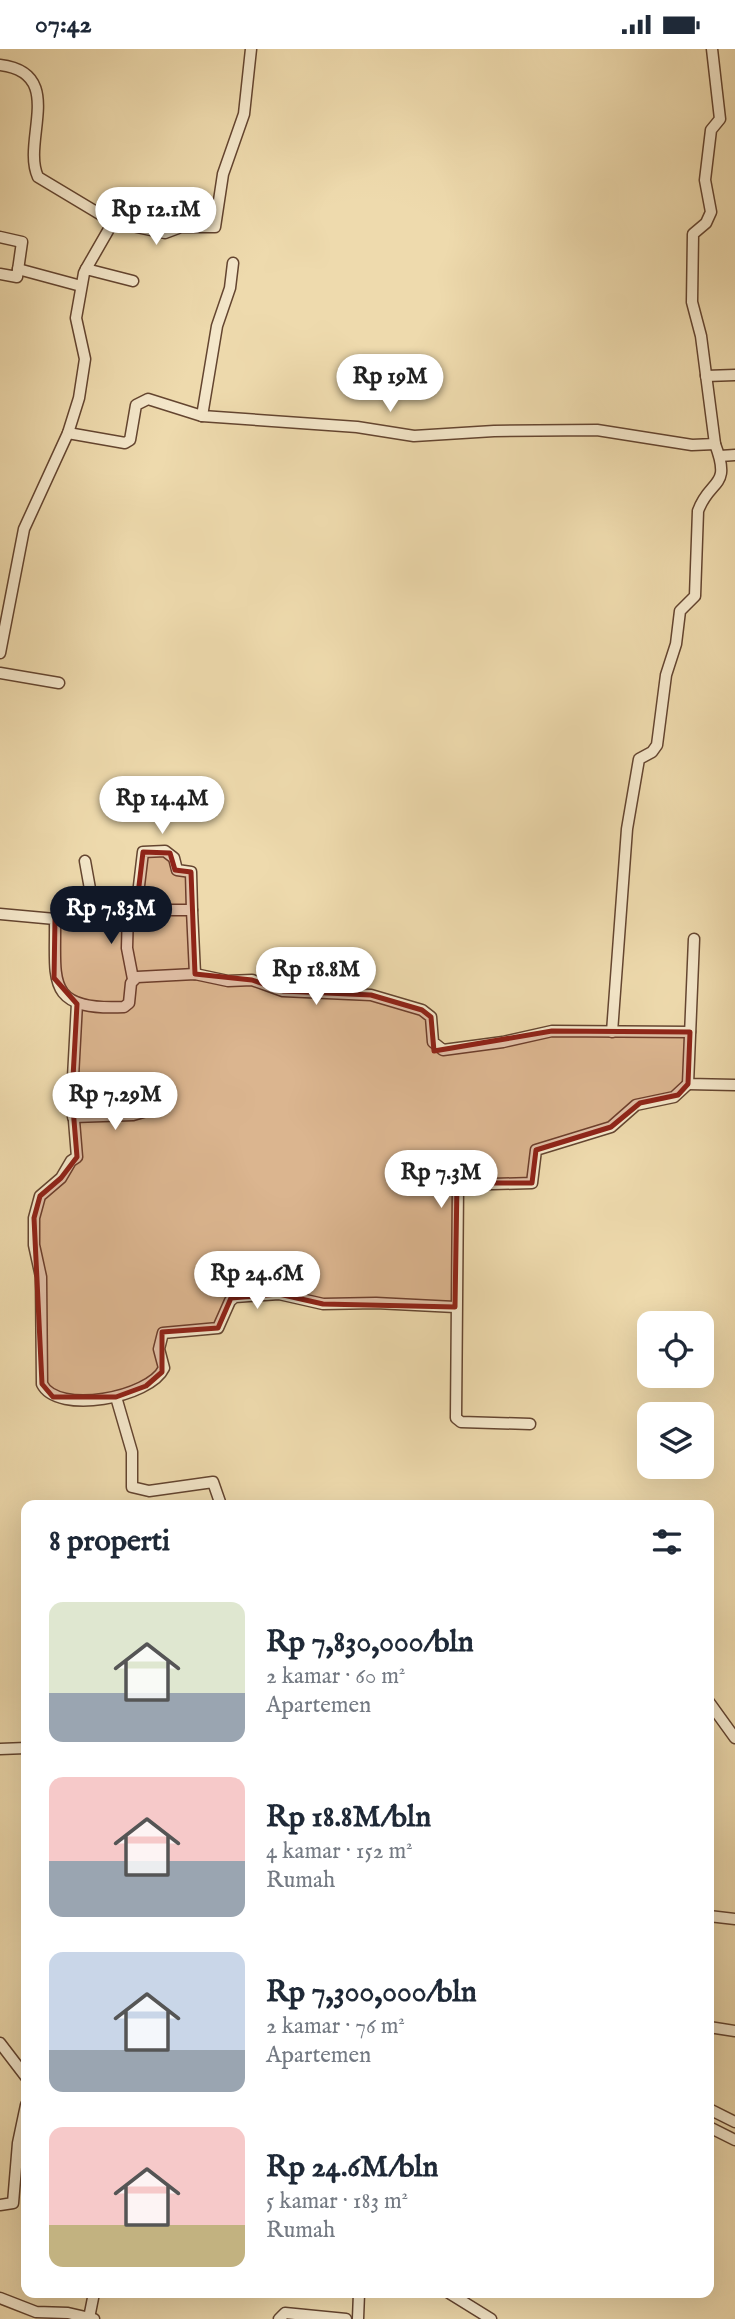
<!DOCTYPE html>
<html lang="id">
<head>
<meta charset="utf-8">
<style>
	body { margin:0; font-family:"IM FELL English",serif; background:#f2f2f3; color:#1f2937; height:100vh; display:flex; flex-direction:column; font-size:26px; white-space:nowrap }
	* { box-sizing:border-box; margin:0 }
	p { font-size:23px; color:#747a83 }
	.icon { flex:none; width:38px; height:38px; fill:none; stroke:currentColor; stroke-width:2; stroke-linecap:round; stroke-linejoin:round }
	.map { position:relative; flex:1; overflow:hidden }
	.panel { position:absolute; left:21px; top:1451px; width:693px; height:798px; display:flex; flex-direction:column; background:#fff; border-radius:14px; box-shadow:0 7px 28px #0002 }
	.panel>* { flex:none }
	.buttons { position:absolute; left:637px; top:1262px; display:grid; gap:14px }
	.buttons a { display:grid; place-items:center; width:77px; height:77px; border-radius:14px; background:#fff; box-shadow:0 7px 28px #0002; font-size:35px }
	.price { position:absolute; translate:-50% -60px; padding:0 16px; border-radius:24px; background:#fff; color:#222; font-size:23px; line-height:46px; filter:drop-shadow(0 2px 4px #0008) }
	.price::after { content:''; position:absolute; left:50%; top:42px; width:21px; height:16px; margin-left:-10px; background:inherit; clip-path:polygon(0 0,100% 0,50% 100%) }
	.price.current { background:#111827; color:#fff }
	ul { padding:0; list-style:none }
	li { display:flex; align-items:center; gap:21px; height:175px; padding:0 28px }
	li span { display:grid; place-items:center; flex:none; width:196px; height:140px; border-radius:14px; color:#555 }
	li>.icon { margin-inline-start:auto }
	span .icon { width:84px; height:84px; fill:#fffc; stroke-width:1 }
	li b { font-size:30px }
	h2 { display:flex; justify-content:space-between; align-items:center; height:84px; padding:0 28px; font-size:30px }
	.status { display:flex; justify-content:space-between; align-items:center; height:49px; padding:0 35px; background:#fff; direction:ltr }
	.status svg { height:19px; fill:currentColor }
	.map>svg:first-child { display:block }
</style>
</head>
<body>
<div class="status"><b>07:42</b><svg viewBox="0 0 49 12"><path d="M0 12V9h3v3zM5 12V6h3v6zM10 12V3h3v9zM15 12V0h3v12zM26 1h20v11H26zM47 4h2v5h-2z"/></svg></div>
<div class="map">
<svg width="735" height="2270" viewBox="0 0 735 2270">
	<rect width="100%" height="100%" fill="#eedaad"/>
	<filter id="stains"><feTurbulence type="fractalNoise" baseFrequency=".00286" numOctaves="4"/><feColorMatrix values="0 0 0 0 .2 0 0 0 0 .09 0 0 0 0 .02 0 0 0 .5 -.17"/></filter>
	<radialGradient id="worn" r=".72"><stop offset=".6" stop-color="#630" stop-opacity="0"/><stop offset="1" stop-color="#630" stop-opacity=".3"/></radialGradient>
	<g fill="none" stroke-linecap="round" stroke-linejoin="round">
		<g stroke="#644530" stroke-width="13">
			<g id="minor">
				<path d="M0 16C67 24 21 92 38 128L113 173 165 184 181 178H215L223 125 244 65 251 0"/>
				<polyline points="0,188 22,193 17,228 0,225"/>
				<polyline points="233,214 230,239 217,277 202,367 357,378 414,387 494,382 597,381 692,396 715,395 701,287 692,253 693,185 706,174 711,163 705,131 711,81 720,70 712,0"/>
				<polyline points="18,220 81,237"/>
				<polyline points="86,220 113,173"/>
				<polyline points="706,327 735,326"/>
				<polyline points="68,384 125,394 130,391 136,356 148,350 202,367"/>
				<polyline points="720,407 735,406"/>
				<polyline points="0,604 24,480 68,384 79,349 85,310 76,269 84,224 86,220 133,232"/>
				<polyline points="0,624 59,634"/>
				<polyline points="85,812 92,851"/>
				<polyline points="128,861 127,899 133,930"/>
				<polyline points="136,862 143,803 165,802 174,809 177,821 191,823 192,861"/>
				<path d="M0 865 55 870C56 931 44 962 124 958L129 954 131 934 137 928 195 925 228 932 252 931 283 942 371 946 422 961 431 968 433 993 443 1001 503 993 552 982 690 983"/>
				<polyline points="55,870 71,869 92,851 128,861 192,861 195,925"/>
				<polyline points="694,890 688,1035 735,1036"/>
				<path d="M77 954 72 1047 77 1108 71 1112 61 1129 40 1147 34 1169V1196L41 1228 42 1335C57 1366 150 1349 164 1319L159 1300 163 1284 218 1279 230 1252 235 1248 279 1245 323 1255 376 1254 455 1258"/>
				<path d="M612 983 627 780 639 710 652 703 657 696 666 626 676 595 680 562 695 547 698 462C710 429 732 440 715 395"/>
				<polyline points="73,1068 133,1066 150,1061"/>
				<polyline points="116,1348 132,1403 132,1438 149,1442 213,1433 221,1456"/>
				<polyline points="530,1375 461,1373 456,1369 458,1136 532,1134 536,1101 611,1078 636,1056 674,1048 688,1035"/>
				<polyline points="709,1653 735,1689"/>
				<polyline points="0,1700 26,1699"/>
				<polyline points="709,1867 735,1870"/>
				<polyline points="709,1978 735,1982"/>
				<polyline points="0,1994 26,2028"/>
				<polyline points="709,2060 735,2073"/>
				<polyline points="709,2078 735,2091"/>
				<polyline points="0,2156 13,2154 18,2094 26,2056"/>
				<polyline points="449,2244 491,2270"/>
				<polyline points="0,2249 36,2263 68,2264 94,2270"/>
				<polyline points="89,2269 94,2244"/>
				<polyline points="279,2270 285,2264 346,2270"/>
				<polyline points="358,2270 359,2244"/>
			</g>
		</g>
		<use href="#minor" stroke="#f4e7ca" stroke-width="10"/>
	</g>
	<path fill="#8f2418" fill-opacity="0.2" stroke="#8f2418" stroke-width="5" stroke-linejoin="round" d="M143 803 170 804 175 821 191 823 195 925 252 931 283 942 371 946 422 961 431 968 434 1002 552 982 690 983 688 1035 678 1046 640 1054 611 1078 536 1101 532 1134H457L455 1258 323 1255 279 1245 231 1249 218 1279 162 1283V1323L146 1337 116 1348H53L42 1335 34 1169 40 1147 61 1129 77 1108 72 1047 77 955 54 929 55 870 71 869 92 851 136 862Z"/>
	<rect width="100%" height="100%" filter="url(#stains)"/>
	<rect width="100%" height="100%" fill="url(#worn)"/>
</svg>
<div class="buttons">
<a><svg class="icon" aria-label="locate" viewBox="0 0 24 24"><circle cx="12" cy="12" r="6"/><path d="M12 2v4M12 18v4M2 12h4M18 12h4"/></svg></a>
<a><svg class="icon" aria-label="layers" viewBox="0 0 24 24"><path d="M12 4l9 5-9 5-9-5zM3 14l9 5 9-5"/></svg></a>
</div>
<b class="price" style="left:156px;top:198px">Rp 12.1M</b>
<b class="price" style="left:390px;top:365px">Rp 19M</b>
<b class="price" style="left:162px;top:787px">Rp 14.4M</b>
<b class="price current" style="left:111px;top:897px">Rp 7.83M</b>
<b class="price" style="left:316px;top:958px">Rp 18.8M</b>
<b class="price" style="left:115px;top:1083px">Rp 7.29M</b>
<b class="price" style="left:441px;top:1161px">Rp 7.3M</b>
<b class="price" style="left:257px;top:1262px">Rp 24.6M</b>
<section class="panel">
<h2>8 properti<svg class="icon" aria-label="filters" viewBox="0 0 24 24"><path d="M4 7h16M4 17h16"/><circle cx="9" cy="7" r="2"/><circle cx="15" cy="17" r="2"/></svg></h2>
<ul>
<li><span style="background:linear-gradient(#dfe7d0 65%,#9aa5b1 0)"><svg class="icon" aria-label="home" viewBox="0 0 24 24"><path d="M3 11l9-7 9 7M6 9v11h12V9"/></svg></span><div><b>Rp 7,830,000/bln</b><p>2 kamar · 60 m²</p><p>Apartemen</p></div></li>
<li><span style="background:linear-gradient(#f6c9c9 60%,#9aa5b1 0)"><svg class="icon" aria-label="home" viewBox="0 0 24 24"><path d="M3 11l9-7 9 7M6 9v11h12V9"/></svg></span><div><b>Rp 18.8M/bln</b><p>4 kamar · 152 m²</p><p>Rumah</p></div></li>
<li><span style="background:linear-gradient(#c9d6e8 70%,#9aa5b1 0)"><svg class="icon" aria-label="home" viewBox="0 0 24 24"><path d="M3 11l9-7 9 7M6 9v11h12V9"/></svg></span><div><b>Rp 7,300,000/bln</b><p>2 kamar · 76 m²</p><p>Apartemen</p></div></li>
<li><span style="background:linear-gradient(#f6c9c9 70%,#c2b280 0)"><svg class="icon" aria-label="home" viewBox="0 0 24 24"><path d="M3 11l9-7 9 7M6 9v11h12V9"/></svg></span><div><b>Rp 24.6M/bln</b><p>5 kamar · 183 m²</p><p>Rumah</p></div></li>
</ul>
</section>
</div>
</body>
</html>
